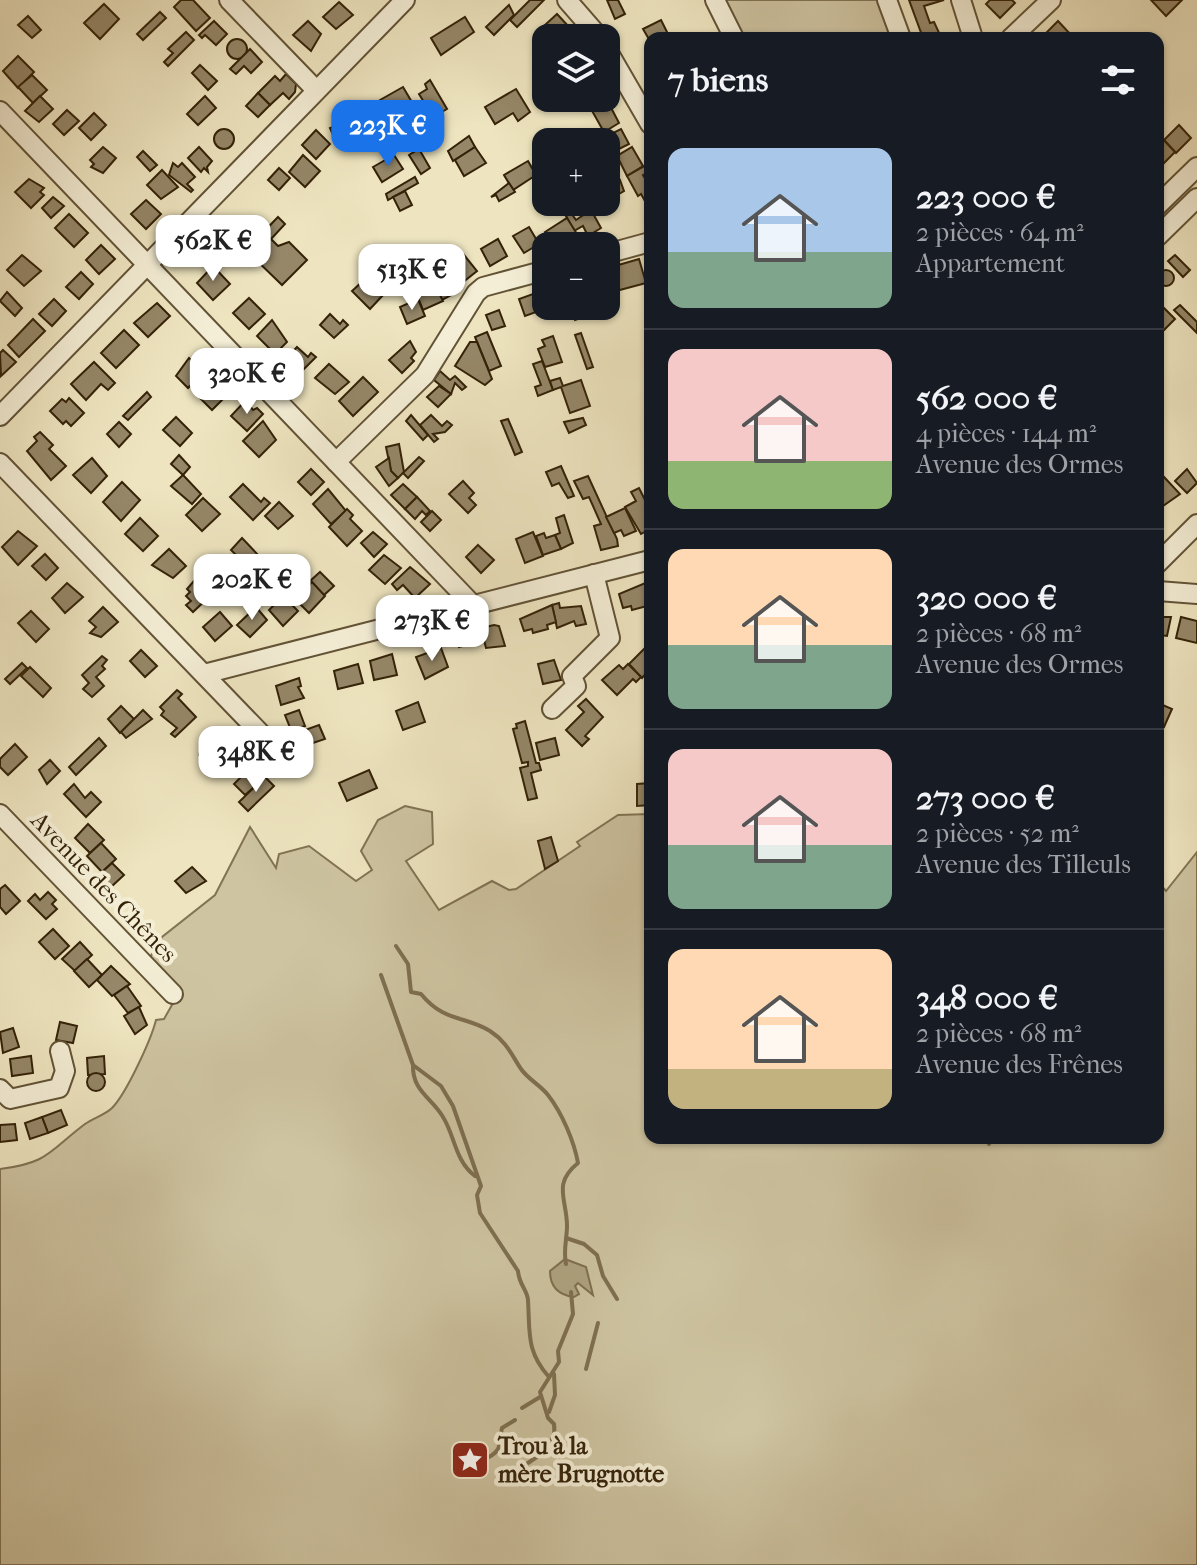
<!DOCTYPE html>
<html lang="fr">
<head>
<meta charset="utf-8">
<style>
	body { margin:0; font-family:"IM FELL French Canon",serif; background:#20242c; color:#f1f3f6; height:100vh; display:flex; flex-direction:column; font-size:30px; white-space:nowrap }
	* { box-sizing:border-box; margin:0 }
	p { font-size:26px; color:#9ea1a6 }
	.icon { flex:none; width:44px; height:44px; fill:none; stroke:currentColor; stroke-width:2; stroke-linecap:round; stroke-linejoin:round }
	.map { position:relative; flex:1; overflow:hidden }
	.panel { position:absolute; left:644px; top:32px; width:520px; height:1112px; display:flex; flex-direction:column; background:#171b24; border-radius:16px; box-shadow:0 2px 6px #0004 }
	.panel>* { flex:none }
	.tools { position:absolute; left:532px; top:24px; display:grid; gap:16px }
	.tools a { display:grid; place-items:center; width:88px; height:88px; border-radius:16px; background:#171b24; box-shadow:0 2px 6px #0004; font-size:40px }
	.price { position:absolute; translate:-50% -68px; padding:0 18px; border-radius:16px; background:#fff; color:#222; font-size:26px; line-height:52px; filter:drop-shadow(0 2px 4px #0008) }
	.price::after { content:''; position:absolute; left:50%; top:48px; width:24px; height:18px; margin-left:-12px; background:inherit; clip-path:polygon(0 0,100% 0,50% 100%) }
	.price.selected { background:#1a73e8; color:#fff }
	ul { padding:0; list-style:none }
	li { display:flex; align-items:center; gap:24px; height:200px; padding:0 24px }
	li+li { border-top:2px solid #363941 }
	li span { display:grid; place-items:center; flex:none; width:224px; height:160px; border-radius:16px; color:#555 }
	li>.icon { margin-inline-start:auto }
	span .icon { width:96px; height:96px; fill:#fffc; stroke-width:1 }
	li b { font-size:34px }
	h2 { display:flex; justify-content:space-between; align-items:center; height:96px; padding:0 24px; font-size:34px }
	.map>svg:first-child { display:block }
</style>
</head>
<body>
<div class="map">
<svg width="1197" height="1565" viewBox="0 0 1197 1565">
	<rect width="100%" height="100%" fill="#eee5c0"/>
	<filter id="stains"><feTurbulence type="fractalNoise" baseFrequency=".0025" numOctaves="4"/><feColorMatrix values="0 0 0 0 .2 0 0 0 0 .09 0 0 0 0 .02 0 0 0 .5 -.17"/></filter>
	<radialGradient id="worn" r=".72"><stop offset=".6" stop-color="#630" stop-opacity="0"/><stop offset="1" stop-color="#630" stop-opacity=".3"/></radialGradient>
	<g fill="#cec4a1" stroke="#817354" stroke-width="2">
		<polygon points="723,0 882,0 897,38 738,38"/>
		<path d="M405 806 432 812 433 844 406 861 439 910 492 881 509 890 516 889 580 846 577 842 618 815 650 814V1138H1158V882L1166 891 1197 852V1565H0V1169C49 1163 49 1151 85 1124 93 1118 105 1115 112 1108 126 1094 151 1040 156 1020L164 1019 181 989 148 961 162 937 215 895 250 827 276 868 279 854 309 846 356 881 372 870 361 851 378 820Z"/>
	</g>
	<path fill="#afa381" stroke="#7e6f51" stroke-width="2" d="M565 1259 586 1267 593 1295 578 1283 575 1286 579 1294 574 1297C558 1295 550 1287 550 1271Z"/>
	<g fill="none" stroke-linecap="round" stroke-linejoin="round">
		<g stroke="#7e6f51" stroke-width="4">
			<path d="M396 946 408 964 411 992 421 994C445 1023 464 1015 490 1031 507 1042 511 1054 521 1069 528 1079 540 1085 548 1095 562 1113 574 1141 578 1163 552 1184 567 1199 567 1226 567 1239 563 1250 566 1264"/>
			<path d="M381 975 413 1065 441 1086 453 1106 481 1186 477 1195 480 1213 518 1271C519 1285 527 1289 528 1300 530 1333 526 1351 549 1377"/>
			<path d="M413 1065C412 1091 432 1098 443 1117 455 1136 455 1161 475 1176"/>
			<polyline points="989,1144 990,1138"/>
			<polyline points="566,1238 584,1244 597,1255 603,1276 617,1299"/>
			<polyline points="586,1369 598,1323"/>
			<polyline points="522,1408 540,1397"/>
			<polyline points="549,1412 555,1395 554,1374"/>
			<path d="M459 1463C469 1464 492 1460 498 1449 501 1443 500 1435 502 1428L515 1420"/>
			<path d="M515 1471C531 1461 558 1448 554 1424L548 1418 540 1392 559 1362 558 1351 573 1314 571 1292"/>
		</g>
	</g>
	<g fill="#958768" stroke="#342208" stroke-width="2">
		<polygon points="181,0 193,0 210,18 196,31 174,7"/>
		<polygon points="530,0 544,0 517,27 510,20"/>
		<polygon points="607,0 618,0 625,14 615,19"/>
		<polygon points="909,0 944,0 924,6 930,23 934,22 941,37 923,38"/>
		<polygon points="990,0 1012,0 1015,3 1000,18 986,4"/>
		<polygon points="1151,0 1182,0 1166,16"/>
		<polygon points="339,2 353,15 336,29 323,17"/>
		<polygon points="104,4 119,19 100,39 84,23"/>
		<polygon points="509,5 514,15 494,35 486,27"/>
		<polygon points="160,12 166,18 143,40 137,34"/>
		<polygon points="557,14 570,28 560,38 555,35 549,38 545,35 550,30 545,25"/>
		<polygon points="28,16 41,30 32,38 18,25"/>
		<polygon points="465,17 474,32 441,55 431,38"/>
		<polygon points="661,20 670,38 650,38 650,41 643,29"/>
		<polygon points="214,21 227,34 216,45 205,35 202,38 199,35"/>
		<polygon points="308,21 321,34 311,51 293,35"/>
		<polygon points="1058,21 1072,36 1070,38 1048,38 1045,34"/>
		<polygon points="186,32 194,40 168,66 164,62 173,53 168,49"/>
		<circle cx="237" cy="49" r="10"/>
		<polygon points="250,49 262,62 251,73 244,66 236,74 230,69"/>
		<polygon points="18,56 34,72 18,88 3,71"/>
		<polygon points="200,65 217,81 208,90 192,73"/>
		<polygon points="286,74 296,84 295,92 289,99 283,93 270,105 258,93 275,76 280,81"/>
		<polygon points="32,75 47,90 33,103 18,87"/>
		<polygon points="430,80 447,109 433,117 419,94 427,89 425,84"/>
		<polygon points="606,81 614,96 591,109 585,98 606,98"/>
		<polygon points="403,87 413,104 391,118 380,100"/>
		<polygon points="516,89 530,112 518,121 513,113 495,124 485,107"/>
		<polygon points="258,93 270,105 258,117 246,106"/>
		<polygon points="40,96 53,109 39,122 25,111"/>
		<polygon points="205,96 216,108 198,125 187,114"/>
		<polygon points="607,100 619,123 604,132 591,109"/>
		<polygon points="363,102 372,113 362,133 353,125 358,119 353,113"/>
		<polygon points="67,110 79,121 64,135 53,124"/>
		<polygon points="94,113 106,125 91,140 79,128"/>
		<polygon points="345,122 352,138 337,144 330,128"/>
		<polygon points="1179,125 1191,138 1176,153 1164,140"/>
		<circle cx="224" cy="139" r="10"/>
		<polygon points="621,129 629,144 611,153 603,138"/>
		<polygon points="316,130 330,144 316,159 302,145"/>
		<polygon points="1158,134 1175,152 1164,163 1158,157"/>
		<polygon points="469,136 475,147 453,161 448,151"/>
		<polygon points="103,147 116,158 103,173 91,167 94,164 90,160"/>
		<polygon points="199,147 212,161 207,167 208,172 204,168 201,172 188,158"/>
		<polygon points="475,147 486,163 464,176 455,160"/>
		<polygon points="632,147 643,166 627,176 617,156"/>
		<polygon points="419,149 430,168 421,174 409,155"/>
		<polygon points="143,151 157,165 150,171 137,157"/>
		<polygon points="303,155 320,171 305,187 289,172"/>
		<polygon points="394,155 403,169 382,182 373,167"/>
		<polygon points="528,161 536,175 513,190 504,175"/>
		<polygon points="173,163 178,167 182,163 195,177 187,184 193,190 191,192 169,175"/>
		<polygon points="650,163 650,171 643,175 650,187 650,198 645,201 641,194 638,196 627,176"/>
		<polygon points="279,168 290,178 279,190 268,180"/>
		<polygon points="162,170 178,187 161,199 147,185"/>
		<polygon points="415,177 418,183 388,200 386,194"/>
		<polygon points="29,179 44,188 40,192 44,195 31,208 15,192"/>
		<polygon points="620,180 624,191 606,201 606,188"/>
		<polygon points="509,183 515,192 499,201 496,195 491,197"/>
		<polygon points="405,191 412,205 400,211 393,197"/>
		<polygon points="53,197 64,206 51,218 42,208"/>
		<polygon points="146,200 161,214 146,229 131,214"/>
		<polygon points="591,210 601,228 588,236 583,226 574,231 566,216 571,213 576,220"/>
		<polygon points="69,214 88,233 74,247 55,228"/>
		<polygon points="278,217 285,224 271,239 278,246 289,242 307,260 282,285 246,250"/>
		<polygon points="567,218 577,234 553,246 545,232"/>
		<polygon points="529,227 539,244 524,253 513,236"/>
		<polygon points="498,239 507,256 490,266 481,249"/>
		<polygon points="101,245 115,259 99,274 86,260"/>
		<polygon points="22,255 41,271 24,286 7,270"/>
		<polygon points="464,255 477,271 462,283 453,273 464,263 460,258"/>
		<polygon points="1175,255 1190,270 1183,277 1168,261"/>
		<polygon points="639,259 646,283 616,291 613,281 619,279 615,266"/>
		<polygon points="213,266 230,284 213,300 197,283"/>
		<polygon points="444,268 457,292 442,300 430,275"/>
		<circle cx="1166" cy="278" r="8"/>
		<polygon points="81,272 93,284 79,299 66,287"/>
		<polygon points="363,281 372,290 376,287 384,294 370,309 352,291"/>
		<polygon points="436,287 443,301 423,310 417,295"/>
		<polygon points="544,290 546,306 550,307 525,316 519,299"/>
		<polygon points="7,292 22,308 15,316 0,301"/>
		<polygon points="249,298 265,314 249,329 233,313"/>
		<polygon points="54,299 66,311 52,326 39,314"/>
		<polygon points="418,299 425,316 407,324 400,307"/>
		<polygon points="157,303 170,316 148,337 134,323"/>
		<polygon points="1180,305 1197,322 1197,333 1174,310"/>
		<polygon points="571,306 591,306 593,314 575,320"/>
		<polygon points="1164,308 1175,319 1163,331 1158,326 1158,313"/>
		<polygon points="499,310 505,326 492,330 486,315"/>
		<polygon points="330,314 340,324 343,320 348,325 334,338 320,325"/>
		<polygon points="33,319 45,331 19,357 8,345"/>
		<polygon points="272,320 287,342 275,354 257,336"/>
		<polygon points="124,330 139,345 116,368 101,353"/>
		<polygon points="487,332 501,366 489,371 475,337"/>
		<polygon points="581,333 593,367 587,369 575,335"/>
		<polygon points="553,336 562,362 545,367 538,349 545,346 542,340"/>
		<polygon points="410,341 416,352 411,358 414,361 402,373 389,360"/>
		<polygon points="470,342 477,342 492,379 485,385 455,366"/>
		<polygon points="297,347 308,357 311,353 316,357 302,371 287,358"/>
		<polygon points="3,350 16,362 1,376 0,353"/>
		<polygon points="189,358 204,372 188,388 176,376"/>
		<polygon points="542,361 553,390 538,396 535,387 541,385 533,364"/>
		<polygon points="94,362 115,383 108,390 101,384 86,400 71,384"/>
		<polygon points="329,364 349,382 335,394 315,378"/>
		<polygon points="440,371 450,380 455,376 466,387 462,390 455,383 451,394 434,380"/>
		<polygon points="212,373 226,387 222,390 227,395 212,410 194,392"/>
		<polygon points="363,377 378,392 353,416 339,401"/>
		<polygon points="560,378 563,386 581,380 590,406 570,413 561,387 553,390 550,381"/>
		<polygon points="439,386 451,394 438,407 427,397"/>
		<polygon points="147,392 151,397 128,420 123,416"/>
		<polygon points="69,398 84,413 71,426 66,421 63,424 50,411 62,399 66,402"/>
		<polygon points="246,400 253,410 257,408 263,414 247,431 231,416"/>
		<polygon points="411,415 428,435 423,440 406,421"/>
		<polygon points="431,415 442,426 447,421 452,425 445,432 433,434 438,439 434,442 420,425"/>
		<polygon points="176,417 192,433 180,446 163,430"/>
		<polygon points="583,418 586,425 569,433 564,422"/>
		<polygon points="508,419 522,452 515,455 501,421"/>
		<polygon points="263,421 276,440 259,457 243,441"/>
		<polygon points="119,422 131,434 119,447 107,434"/>
		<polygon points="40,432 53,445 49,449 66,466 51,480 27,451 37,441 34,437"/>
		<polygon points="399,444 404,472 398,478 391,471 386,447"/>
		<polygon points="179,455 190,467 183,475 171,464"/>
		<polygon points="419,457 424,461 408,478 403,473"/>
		<polygon points="92,458 107,476 91,493 73,475"/>
		<polygon points="389,458 391,471 398,478 389,486 376,467"/>
		<polygon points="561,466 574,496 568,498 559,483 552,486 546,472"/>
		<polygon points="311,469 324,482 311,495 298,482"/>
		<polygon points="1187,469 1197,483 1187,493 1175,481"/>
		<polygon points="183,475 201,494 192,504 171,486"/>
		<polygon points="588,476 617,539 618,546 601,550 594,526 601,524 589,497 583,499 574,481"/>
		<polygon points="1164,477 1180,494 1163,506 1158,501 1158,483"/>
		<polygon points="463,481 474,493 469,498 476,505 468,513 449,494"/>
		<polygon points="122,482 140,500 121,521 103,502"/>
		<polygon points="243,484 261,502 264,498 270,503 253,520 230,497"/>
		<polygon points="403,484 417,497 405,509 391,495"/>
		<polygon points="639,488 650,510 650,529 641,534 625,507 636,501 631,492"/>
		<polygon points="328,489 346,511 331,524 313,504"/>
		<polygon points="417,497 430,511 426,515 422,511 415,519 405,509"/>
		<polygon points="203,498 220,514 202,531 186,515"/>
		<polygon points="279,502 293,516 278,529 265,516"/>
		<polygon points="625,508 636,531 624,536 621,530 614,533 606,517"/>
		<polygon points="347,509 353,515 350,519 362,531 347,546 329,527"/>
		<polygon points="432,511 441,520 430,531 421,522"/>
		<polygon points="564,515 573,543 561,549 555,535 560,533 556,518"/>
		<polygon points="140,518 158,536 143,551 125,534"/>
		<polygon points="18,531 37,546 18,565 2,547"/>
		<polygon points="373,532 387,544 374,557 361,543"/>
		<polygon points="533,532 543,556 525,563 516,539"/>
		<polygon points="544,533 546,538 555,535 561,549 543,555 536,536"/>
		<polygon points="242,538 259,556 248,567 231,550"/>
		<polygon points="478,545 494,560 481,573 466,557"/>
		<polygon points="169,549 186,566 173,578 152,565"/>
		<polygon points="45,554 58,568 46,580 32,566"/>
		<polygon points="384,555 401,568 385,584 369,570"/>
		<polygon points="410,567 430,584 415,598 403,585 397,590 392,584"/>
		<polygon points="320,572 334,586 324,595 310,581"/>
		<polygon points="194,581 211,595 193,612 186,605 191,601 186,596 190,592 187,589"/>
		<polygon points="650,581 647,606 632,610 631,606 623,608 619,594"/>
		<polygon points="312,582 325,596 309,613 295,599"/>
		<polygon points="67,583 83,597 65,613 52,598"/>
		<polygon points="283,596 298,611 283,626 269,610"/>
		<polygon points="559,603 560,608 581,606 586,624 576,626 574,621 557,628 552,605"/>
		<polygon points="552,605 556,622 547,625 548,629 533,633 532,629 524,631 520,619"/>
		<polygon points="103,607 118,622 101,637 90,633 96,627 89,621"/>
		<polygon points="256,607 267,620 250,637 237,625"/>
		<polygon points="31,611 49,629 36,642 18,623"/>
		<polygon points="220,612 232,626 215,641 203,627"/>
		<polygon points="1158,617 1171,617 1167,636 1160,635 1158,643"/>
		<polygon points="1181,617 1197,621 1197,643 1176,638"/>
		<polygon points="472,624 477,642 459,647 454,629"/>
		<polygon points="494,625 499,626 505,646 486,648 481,628"/>
		<polygon points="650,643 650,669 642,678 629,664"/>
		<polygon points="441,648 448,667 425,679 416,657"/>
		<polygon points="141,650 157,666 145,677 130,661"/>
		<polygon points="392,654 397,675 374,680 370,661"/>
		<polygon points="102,656 107,660 102,666 105,669 96,677 104,686 92,697 83,689 89,683 82,675"/>
		<polygon points="554,660 561,680 543,684 538,664"/>
		<polygon points="22,663 27,668 10,684 5,679"/>
		<polygon points="358,664 363,683 338,689 334,671"/>
		<polygon points="628,664 641,677 636,682 633,679 617,695 602,680 619,665 623,669"/>
		<polygon points="30,667 51,688 43,697 21,676"/>
		<polygon points="299,678 301,686 298,687 304,698 281,705 276,686"/>
		<polygon points="177,690 182,694 178,698 196,717 175,737 171,734 177,728 161,715 164,711 160,707"/>
		<polygon points="586,699 603,717 585,736 589,739 582,746 566,730 584,712 578,706"/>
		<polygon points="418,702 425,722 403,730 396,711"/>
		<polygon points="1158,703 1172,709 1164,727 1158,725"/>
		<polygon points="121,706 134,719 120,733 108,719"/>
		<polygon points="143,710 152,719 126,738 121,732"/>
		<polygon points="299,710 305,726 291,730 285,715"/>
		<polygon points="525,721 536,763 539,763 541,770 531,773 537,798 528,800 520,768 528,766 528,762 522,763 513,729 517,728 516,724"/>
		<polygon points="319,725 325,739 310,744 305,730"/>
		<polygon points="216,732 231,748 218,761 202,745"/>
		<polygon points="99,738 106,746 76,775 69,767"/>
		<polygon points="555,738 559,755 540,760 536,743"/>
		<polygon points="15,744 27,757 8,775 0,767 0,759"/>
		<polygon points="202,745 218,761 211,767 199,755"/>
		<polygon points="234,745 249,761 235,775 220,759"/>
		<polygon points="50,760 60,771 47,784 39,770"/>
		<polygon points="251,767 263,779 245,795 234,784"/>
		<polygon points="369,770 377,788 347,801 339,783"/>
		<polygon points="265,777 274,786 248,811 239,802"/>
		<polygon points="650,783 650,805 637,806 637,784"/>
		<polygon points="74,784 85,798 91,792 101,802 86,817 64,794"/>
		<polygon points="88,824 104,840 90,853 75,838"/>
		<polygon points="551,837 558,861 545,869 538,841"/>
		<polygon points="101,843 116,859 102,872 87,856"/>
		<polygon points="112,863 124,875 111,887 99,875"/>
		<polygon points="192,867 206,881 186,893 175,881"/>
		<polygon points="5,885 20,901 6,914 0,907 0,889"/>
		<polygon points="48,892 56,900 52,904 57,909 46,919 28,901 35,894 40,900"/>
		<polygon points="53,929 69,946 55,959 39,942"/>
		<polygon points="80,942 92,955 75,971 62,959"/>
		<polygon points="87,959 102,975 89,987 74,971"/>
		<polygon points="111,966 130,984 112,996 97,980"/>
		<polygon points="127,986 141,1006 128,1013 114,995"/>
		<polygon points="139,1007 147,1025 135,1034 124,1016"/>
		<polygon points="60,1022 77,1026 73,1043 56,1040"/>
		<polygon points="13,1028 19,1047 3,1053 0,1032"/>
		<polygon points="31,1056 33,1073 12,1076 10,1059"/>
		<polygon points="104,1056 105,1074 88,1075 87,1058"/>
		<circle cx="96" cy="1082" r="9"/>
		<polygon points="61,1110 67,1125 48,1133 42,1117"/>
		<polygon points="42,1117 48,1133 30,1139 25,1123"/>
		<polygon points="15,1124 17,1140 0,1142 0,1125"/>
	</g>
	<g fill="none" stroke-linecap="round" stroke-linejoin="round">
		<g stroke="#625336" stroke-width="22">
			<g id="minor">
				<polyline points="229,0 316,90"/>
				<polyline points="567,0 600,38"/>
				<polyline points="715,0 734,38"/>
				<polyline points="887,0 901,38"/>
				<polyline points="961,0 973,38"/>
				<polyline points="1011,38 1051,0"/>
				<polyline points="606,48 650,124"/>
				<polyline points="0,111 472,604"/>
				<polyline points="1158,205 1197,167"/>
				<polyline points="1158,236 1197,198"/>
				<polyline points="606,254 650,242"/>
				<polyline points="0,416 405,0"/>
				<polyline points="336,462 425,375 476,293 483,287 546,270"/>
				<polyline points="0,463 292,766"/>
				<polyline points="1158,563 1197,524"/>
				<polyline points="1158,591 1197,594"/>
				<polyline points="204,674 650,560"/>
				<polyline points="552,709 576,686 572,676 610,638 594,574"/>
				<polyline points="0,814 173,994"/>
				<polyline points="0,1089 10,1099 59,1088 65,1071 60,1051"/>
			</g>
		</g>
		<use href="#minor" stroke="#f4eed6" stroke-width="18"/>
	</g>
	<defs>
		<g id="sight-square" transform="scale(2)"><rect x="-9" y="-9" width="18" height="18" rx="4" fill="#8f2418" stroke="#f4eed6"/><path d="M0-6L1.8-2.2L6-1.7L2.9 1.2L3.7 5.4L0 3.3L-3.7 5.4L-2.9 1.2L-6-1.7L-1.8-2.2Z" fill="#fff"/></g>
	</defs>
	<g fill-rule="evenodd">
		<use href="#sight-square" x="470" y="1460"/>
	</g>
	<g text-anchor="middle" dominant-baseline="central" stroke-width="8" stroke-linejoin="round" paint-order="stroke">
		<g font-size="24" fill="#342208" stroke="#f4eed6">
			<text transform="translate(104 887) rotate(46)">Avenue des Chênes</text>
		</g>
		<g font-size="24" font-weight="bold" fill="#342208" stroke="#f4eed6" text-anchor="start">
			<text x="498" y="1446">Trou à la<tspan x="498" dy="28">mère Brugnotte</tspan></text>
		</g>
	</g>
	<rect width="100%" height="100%" filter="url(#stains)"/>
	<rect width="100%" height="100%" fill="url(#worn)"/>
</svg>
<div class="tools">
<a><svg class="icon" aria-label="layers" viewBox="0 0 24 24"><path d="M12 4l9 5-9 5-9-5zM3 14l9 5 9-5"/></svg></a>
<a>+</a>
<a>−</a>
</div>
<b class="price selected" style="left:388px;top:168px">223K €</b>
<b class="price" style="left:213px;top:283px">562K €</b>
<b class="price" style="left:412px;top:312px">513K €</b>
<b class="price" style="left:247px;top:416px">320K €</b>
<b class="price" style="left:252px;top:622px">202K €</b>
<b class="price" style="left:432px;top:663px">273K €</b>
<b class="price" style="left:256px;top:794px">348K €</b>
<section class="panel">
<h2>7 biens<svg class="icon" aria-label="filters" viewBox="0 0 24 24"><path d="M4 7h16M4 17h16"/><circle cx="9" cy="7" r="2"/><circle cx="15" cy="17" r="2"/></svg></h2>
<ul>
<li><span style="background:linear-gradient(#a9c7e8 65%,#7fa58c 0)"><svg class="icon" aria-label="home" viewBox="0 0 24 24"><path d="M3 11l9-7 9 7M6 9v11h12V9"/></svg></span><div><b>223 000 €</b><p>2 pièces · 64 m²</p><p>Appartement</p></div></li>
<li><span style="background:linear-gradient(#f6c9c9 70%,#8fb573 0)"><svg class="icon" aria-label="home" viewBox="0 0 24 24"><path d="M3 11l9-7 9 7M6 9v11h12V9"/></svg></span><div><b>562 000 €</b><p>4 pièces · 144 m²</p><p>Avenue des Ormes</p></div></li>
<li><span style="background:linear-gradient(#ffd9b3 60%,#7fa58c 0)"><svg class="icon" aria-label="home" viewBox="0 0 24 24"><path d="M3 11l9-7 9 7M6 9v11h12V9"/></svg></span><div><b>320 000 €</b><p>2 pièces · 68 m²</p><p>Avenue des Ormes</p></div></li>
<li><span style="background:linear-gradient(#f6c9c9 60%,#7fa58c 0)"><svg class="icon" aria-label="home" viewBox="0 0 24 24"><path d="M3 11l9-7 9 7M6 9v11h12V9"/></svg></span><div><b>273 000 €</b><p>2 pièces · 52 m²</p><p>Avenue des Tilleuls</p></div></li>
<li><span style="background:linear-gradient(#ffd9b3 75%,#c2b280 0)"><svg class="icon" aria-label="home" viewBox="0 0 24 24"><path d="M3 11l9-7 9 7M6 9v11h12V9"/></svg></span><div><b>348 000 €</b><p>2 pièces · 68 m²</p><p>Avenue des Frênes</p></div></li>
</ul>
</section>
</div>
</body>
</html>
